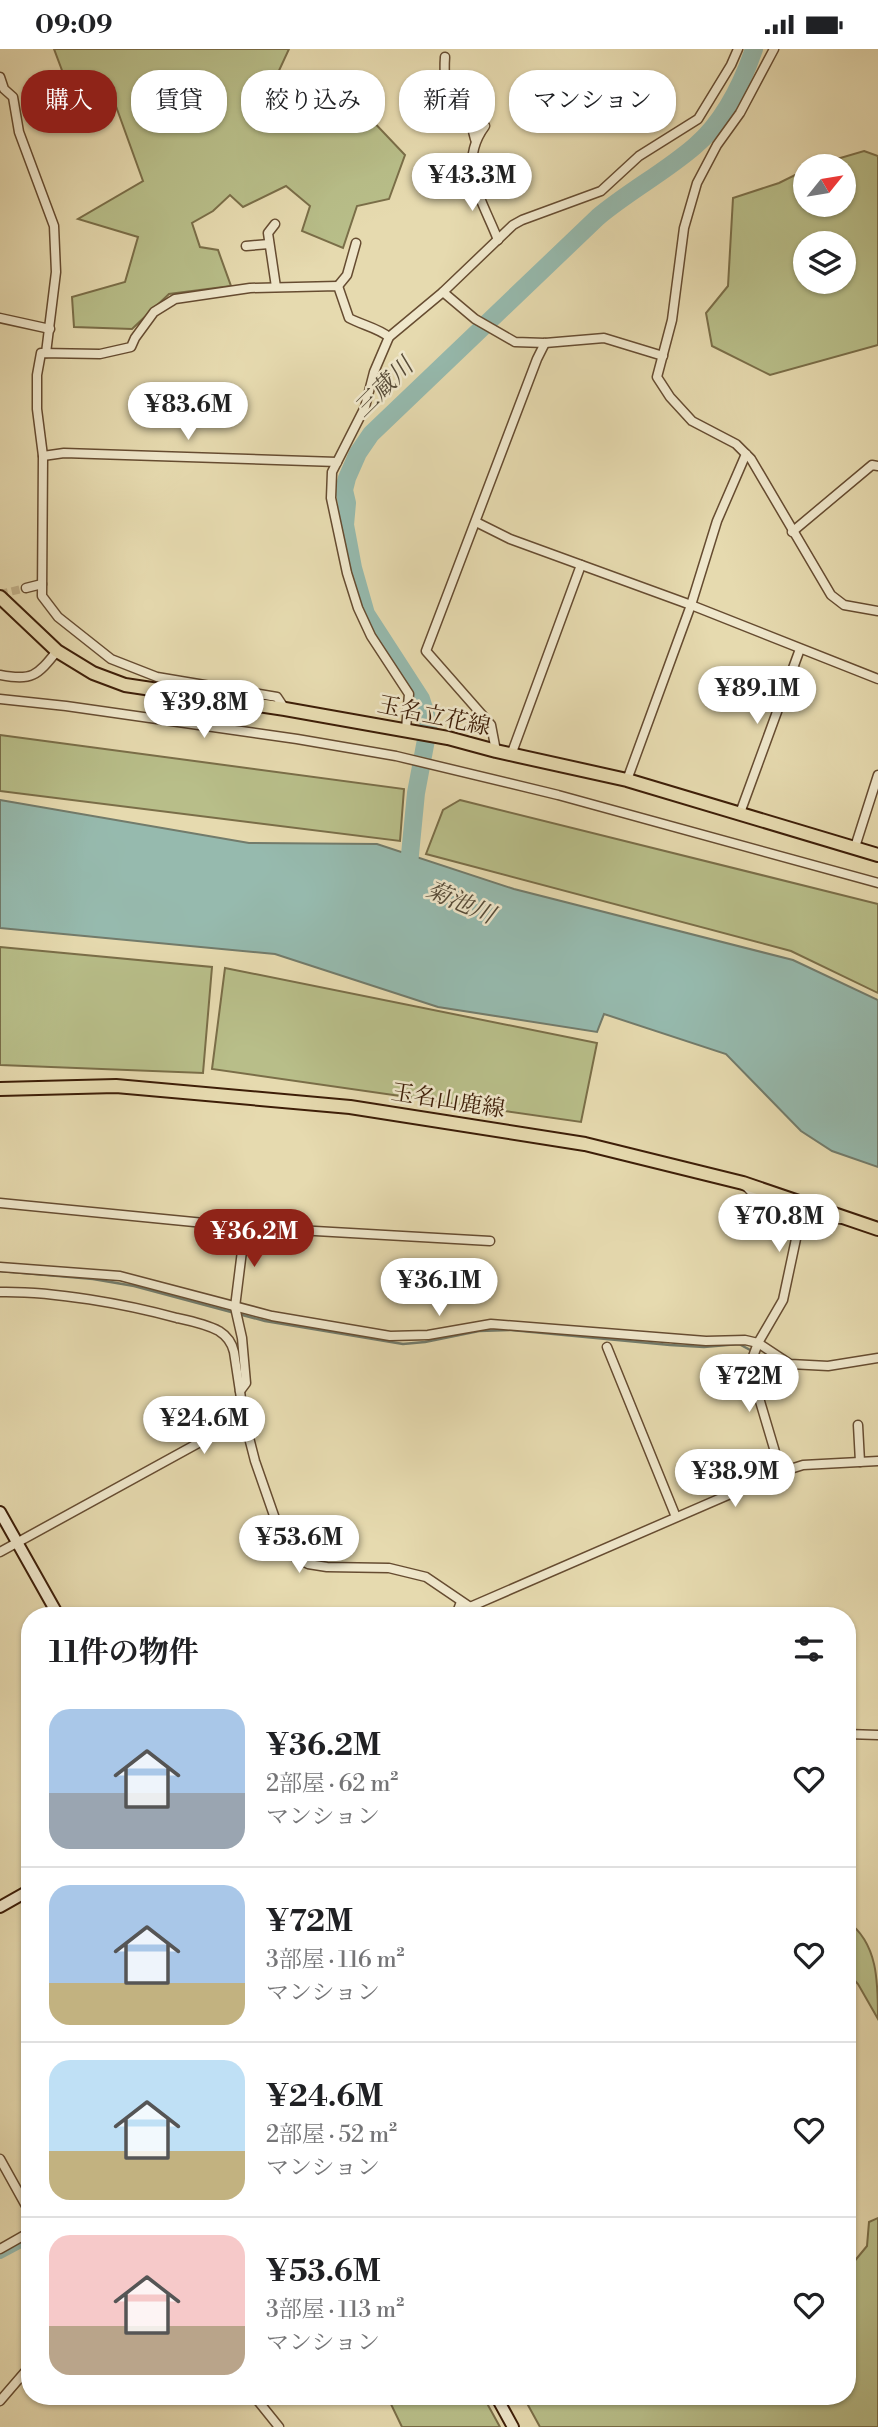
<!DOCTYPE html>
<html lang="ja">
<head>
<meta charset="utf-8">
<style>
	body { margin:0; font-family:"Libre Bodoni","Noto Serif JP",serif; background:#f2f2f2; color:#202124; height:100vh; display:flex; flex-direction:column; font-size:26px; white-space:nowrap }
	* { box-sizing:border-box; margin:0 }
	p { font-size:23px; color:#757577 }
	.icon { flex:none; width:38px; height:38px; fill:none; stroke:currentColor; stroke-width:2; stroke-linecap:round; stroke-linejoin:round }
	.map { position:relative; flex:1; overflow:hidden }
	.side { position:absolute; left:21px; top:1558px; width:835px; height:798px; display:flex; flex-direction:column; background:#fff; border-radius:28px; box-shadow:0 2px 5px #0004 }
	.side>* { flex:none }
	.banner { position:absolute; left:21px; top:21px; width:836px; height:63px; display:flex; gap:14px }
	.needle { width:46px; rotate:60deg }
	.controls { position:absolute; left:793px; top:105px; display:grid; gap:14px }
	.controls a { display:grid; place-items:center; width:63px; height:63px; border-radius:50%; background:#fff; box-shadow:0 2px 5px #0004; font-size:35px }
	.price { position:absolute; translate:-50% -60px; padding:0 16px; border-radius:24px; background:#fff; color:#222; font-size:23px; line-height:46px; filter:drop-shadow(0 2px 4px #0008) }
	.price::after { content:''; position:absolute; left:50%; top:42px; width:21px; height:16px; margin-left:-10px; background:inherit; clip-path:polygon(0 0,100% 0,50% 100%) }
	.price.active { background:#8f2418; color:#fff }
	ul { padding:0; list-style:none }
	li { display:flex; align-items:center; gap:21px; height:175px; padding:0 28px }
	li+li { border-top:2px solid #e0e0e0 }
	li span { display:grid; place-items:center; flex:none; width:196px; height:140px; border-radius:21px; color:#555 }
	li>.icon { margin-inline-start:auto }
	span .icon { width:84px; height:84px; fill:#fffc; stroke-width:1 }
	li b { font-size:30px }
	h2 { display:flex; justify-content:space-between; align-items:center; height:84px; padding:0 28px; font-size:30px }
	.chip { padding:0 24px; border-radius:28px; background:#fff; box-shadow:0 2px 5px #0004; font-size:24px; line-height:63px }
	.chip.active { background:#8f2418; color:#fff }
	.status { display:flex; justify-content:space-between; align-items:center; height:49px; padding:0 35px; background:#fff; direction:ltr }
	.status svg { height:19px; fill:currentColor }
	.map>svg:first-child { display:block }
</style>
</head>
<body>
<div class="status"><b>09:09</b><svg viewBox="0 0 49 12"><path d="M0 12V9h3v3zM5 12V6h3v6zM10 12V3h3v9zM15 12V0h3v12zM26 1h20v11H26zM47 4h2v5h-2z"/></svg></div>
<div class="map">
<svg width="878" height="2378" viewBox="0 0 878 2378">
	<rect width="100%" height="100%" fill="#e6daaf"/>
	<filter id="stains"><feTurbulence type="fractalNoise" baseFrequency=".00286" numOctaves="4"/><feColorMatrix values="0 0 0 0 .2 0 0 0 0 .09 0 0 0 0 .02 0 0 0 .5 -.17"/></filter>
	<radialGradient id="worn" r=".72"><stop offset=".6" stop-color="#630" stop-opacity="0"/><stop offset="1" stop-color="#630" stop-opacity=".3"/></radialGradient>
	<g fill="#b8be89" stroke="#7a6e48" stroke-width="2" fill-rule="evenodd">
		<polygon points="54,0 289,0 257,69 312,39 313,70 368,67 405,106 389,150 357,157 343,199 302,182 310,157 286,137 243,158 230,146 213,162 192,174 200,198 218,201 231,237 169,245 132,280 74,278 72,248 125,233 138,188 78,170 143,132 109,38 63,24"/>
		<path d="M864 102 878 107V296L770 326 712 297 706 264 728 237 733 149 779 134 805 121V156H844V117H813ZM805 194H844V233H805Z"/>
		<polygon points="0,686 404,740 400,792 0,742"/>
		<polygon points="460,751 878,855 878,944 791,902 426,805 443,761"/>
		<polygon points="0,898 212,918 203,1024 0,1016"/>
		<polygon points="225,919 597,994 581,1073 212,1020"/>
		<path d="M847 1872C878 1894 878 1933 878 1970L858 1935 847 1923Z"/>
		<polygon points="878,2169 878,2378 540,2378 523,2347 847,2347 847,2214 853,2214 867,2197 869,2173"/>
		<polygon points="373,2347 483,2347 500,2378 402,2378 389,2351"/>
	</g>
	<polygon fill="#96baae" stroke="#727b6b" stroke-width="2" points="0,751 249,794 377,795 514,840 793,911 878,951 878,1118 832,1102 801,1082 726,1005 604,965 597,983 438,958 275,905 0,879"/>
	<g fill="none" stroke-linecap="round" stroke-linejoin="round">
		<polyline stroke="#727b6b" stroke-width="2.5" points="0,1222 93,1230 134,1237 265,1272 403,1295 425,1293 479,1282 511,1281 670,1296 704,1298 739,1295 784,1319 791,1319"/>
		<polyline stroke="#96baae" stroke-width="10" points="0,2205 30,2189"/>
		<path stroke="#96baae" stroke-width="18" d="M410 830 408 826 416 744 429 675 421 650 366 565 353 519 345 476 347 454 344 441 347 429 358 404 371 385 598 168C629 142 665 123 695 97 723 73 742 35 754 0"/>
		<polyline stroke="#c4b48d" stroke-width="8" stroke-dasharray="8 4" stroke-linecap="butt" points="0,545 26,539"/>
		<g stroke="#664c31" stroke-width="11">
			<g id="street">
				<polyline points="774,0 740,64 717,96 697,134 684,179 672,271 657,328 670,348 692,372 736,395 751,410 831,546 844,556 878,562"/>
				<path d="M445 8C444 21 444 35 451 46 459 62 472 72 475 90"/>
				<polyline points="0,28 4,40 13,48 19,83 54,177 56,223 46,304"/>
				<path d="M485 77C456 116 483 152 498 191"/>
				<polyline points="275,175 268,184 276,238"/>
				<polyline points="246,197 269,195"/>
				<polyline points="338,237 347,226 356,194"/>
				<polyline points="443,243 475,270 515,293 545,294 604,289 663,307"/>
				<polyline points="0,269 50,280"/>
				<polyline points="43,407 64,404 337,413"/>
				<polyline points="476,473 510,490 691,556 878,630"/>
				<polyline points="792,483 872,416 878,417"/>
				<polyline points="26,539 42,535"/>
				<path d="M0 626C32 632 37 627 57 602"/>
				<polyline points="0,650 66,657 297,690 396,707 558,746 878,834"/>
				<path d="M285 660 277 648 157 628 111 610 58 568 42 547 43 407 37 360V326L41 304 100 305 131 298 135 289 154 263 175 250 250 239 338 237 349 269C362 276 378 279 389 288"/>
				<polyline points="406,680 409,645 371,587 358,559 347,524 331,449 332,423 365,358 374,323 389,288 443,243 513,176 522,171 601,142 639,107 698,70 731,16 738,0"/>
				<polyline points="496,702 491,676 426,602 537,310 545,294"/>
				<polyline points="511,706 581,516"/>
				<polyline points="627,731 691,556 717,472 746,405"/>
				<polyline points="740,764 800,600"/>
				<polyline points="855,798 878,726"/>
				<path d="M745 1136C759 1152 780 1164 800 1171L783 1251 758 1294 751 1313 754 1332 781 1423"/>
				<polyline points="0,1154 245,1178 490,1192"/>
				<polyline points="800,1171 842,1170"/>
				<polyline points="0,1218 120,1227 272,1267 390,1287 428,1286 491,1275 706,1292 745,1291 758,1294 790,1315 828,1317 878,1309"/>
				<path d="M0 1243C53 1242 126 1255 177 1269 191 1272 206 1275 219 1282 227 1287 232 1294 234 1303L244 1369 255 1412 278 1478 293 1507 308 1515 327 1518 389 1519 426 1528 482 1566"/>
				<polyline points="607,1298 676,1468"/>
				<polyline points="240,1342 246,1334 242,1289 235,1258 245,1178"/>
				<polyline points="858,1376 860,1413"/>
				<polyline points="0,1503 244,1369"/>
				<polyline points="470,1558 781,1423 803,1416 878,1412"/>
				<polyline points="456,1566 461,1553"/>
				<polyline points="847,1685 878,1686"/>
				<polyline points="0,2110 30,2164"/>
				<polyline points="0,2200 30,2183"/>
				<polyline points="254,2347 279,2378"/>
				<polyline points="0,2352 30,2317"/>
			</g>
		</g>
		<g stroke="#3c1d07" stroke-width="14">
			<g id="secondary">
				<polyline points="0,1463 58,1566"/>
				<polyline points="0,1858 30,1841"/>
				<polyline points="496,2347 513,2378"/>
			</g>
		</g>
		<g stroke="#3c1d07" stroke-width="16">
			<g id="primary">
				<polyline points="0,548 57,602 93,624 125,636 285,660 448,689 496,702 627,731 878,806"/>
				<polyline points="0,1040 116,1037 350,1058 585,1095 743,1134 878,1180"/>
			</g>
		</g>
		<use href="#street" stroke="#efe7cb" stroke-width="8"/>
		<use href="#secondary" stroke="#efe7cb" stroke-width="10"/>
		<use href="#primary" stroke="#e6daaf" stroke-width="12"/>
	</g>
	<g text-anchor="middle" dominant-baseline="central" stroke-width="5" stroke-linejoin="round" paint-order="stroke">
		<g font-size="23" fill="#3c1d07" stroke="#efe7cb">
			<text transform="translate(434 667) rotate(12)">玉名立花線</text>
			<text transform="translate(448 1052) rotate(9)">玉名山鹿線</text>
		</g>
		<g font-size="24" font-style="italic" fill="#574c39" stroke="#efe7cb">
			<text transform="translate(384 339) rotate(-45)">三蔵川</text>
			<text transform="translate(460 854) rotate(23)">菊池川</text>
		</g>
	</g>
	<rect width="100%" height="100%" filter="url(#stains)"/>
	<rect width="100%" height="100%" fill="url(#worn)"/>
</svg>
<div class="controls">
<a><svg class="needle" viewBox="-14 -14 28 28"><path d="M0-13l5 13h-10z" fill="#e53935"/><path d="M0 13l5-13h-10z" fill="#757577"/></svg></a>
<a><svg class="icon" aria-label="layers" viewBox="0 0 24 24"><path d="M12 4l9 5-9 5-9-5zM3 14l9 5 9-5"/></svg></a>
</div>
<b class="price" style="left:472px;top:164px">¥43.3M</b>
<b class="price" style="left:188px;top:393px">¥83.6M</b>
<b class="price" style="left:757px;top:677px">¥89.1M</b>
<b class="price" style="left:204px;top:691px">¥39.8M</b>
<b class="price" style="left:779px;top:1205px">¥70.8M</b>
<b class="price active" style="left:254px;top:1220px">¥36.2M</b>
<b class="price" style="left:439px;top:1269px">¥36.1M</b>
<b class="price" style="left:749px;top:1365px">¥72M</b>
<b class="price" style="left:204px;top:1407px">¥24.6M</b>
<b class="price" style="left:735px;top:1460px">¥38.9M</b>
<b class="price" style="left:299px;top:1526px">¥53.6M</b>
<div class="banner">
<a class="chip active">購入</a>
<a class="chip">賃貸</a>
<a class="chip">絞り込み</a>
<a class="chip">新着</a>
<a class="chip">マンション</a>
</div>
<section class="side">
<h2>11件の物件<svg class="icon" aria-label="filters" viewBox="0 0 24 24"><path d="M4 7h16M4 17h16"/><circle cx="9" cy="7" r="2"/><circle cx="15" cy="17" r="2"/></svg></h2>
<ul>
<li><span style="background:linear-gradient(#a9c7e8 60%,#9aa5b1 0)"><svg class="icon" aria-label="home" viewBox="0 0 24 24"><path d="M3 11l9-7 9 7M6 9v11h12V9"/></svg></span><div><b>¥36.2M</b><p>2部屋 · 62 m²</p><p>マンション</p></div><svg class="icon" aria-label="heart" viewBox="0 0 24 24"><path d="M12 20l-8-8c-3-5 5-10 8-4 3-6 11-1 8 4z"/></svg></li>
<li><span style="background:linear-gradient(#a9c7e8 70%,#c2b280 0)"><svg class="icon" aria-label="home" viewBox="0 0 24 24"><path d="M3 11l9-7 9 7M6 9v11h12V9"/></svg></span><div><b>¥72M</b><p>3部屋 · 116 m²</p><p>マンション</p></div><svg class="icon" aria-label="heart" viewBox="0 0 24 24"><path d="M12 20l-8-8c-3-5 5-10 8-4 3-6 11-1 8 4z"/></svg></li>
<li><span style="background:linear-gradient(#bfe0f5 65%,#c2b280 0)"><svg class="icon" aria-label="home" viewBox="0 0 24 24"><path d="M3 11l9-7 9 7M6 9v11h12V9"/></svg></span><div><b>¥24.6M</b><p>2部屋 · 52 m²</p><p>マンション</p></div><svg class="icon" aria-label="heart" viewBox="0 0 24 24"><path d="M12 20l-8-8c-3-5 5-10 8-4 3-6 11-1 8 4z"/></svg></li>
<li><span style="background:linear-gradient(#f6c9c9 65%,#b9a48a 0)"><svg class="icon" aria-label="home" viewBox="0 0 24 24"><path d="M3 11l9-7 9 7M6 9v11h12V9"/></svg></span><div><b>¥53.6M</b><p>3部屋 · 113 m²</p><p>マンション</p></div><svg class="icon" aria-label="heart" viewBox="0 0 24 24"><path d="M12 20l-8-8c-3-5 5-10 8-4 3-6 11-1 8 4z"/></svg></li>
</ul>
</section>
</div>
</body>
</html>
